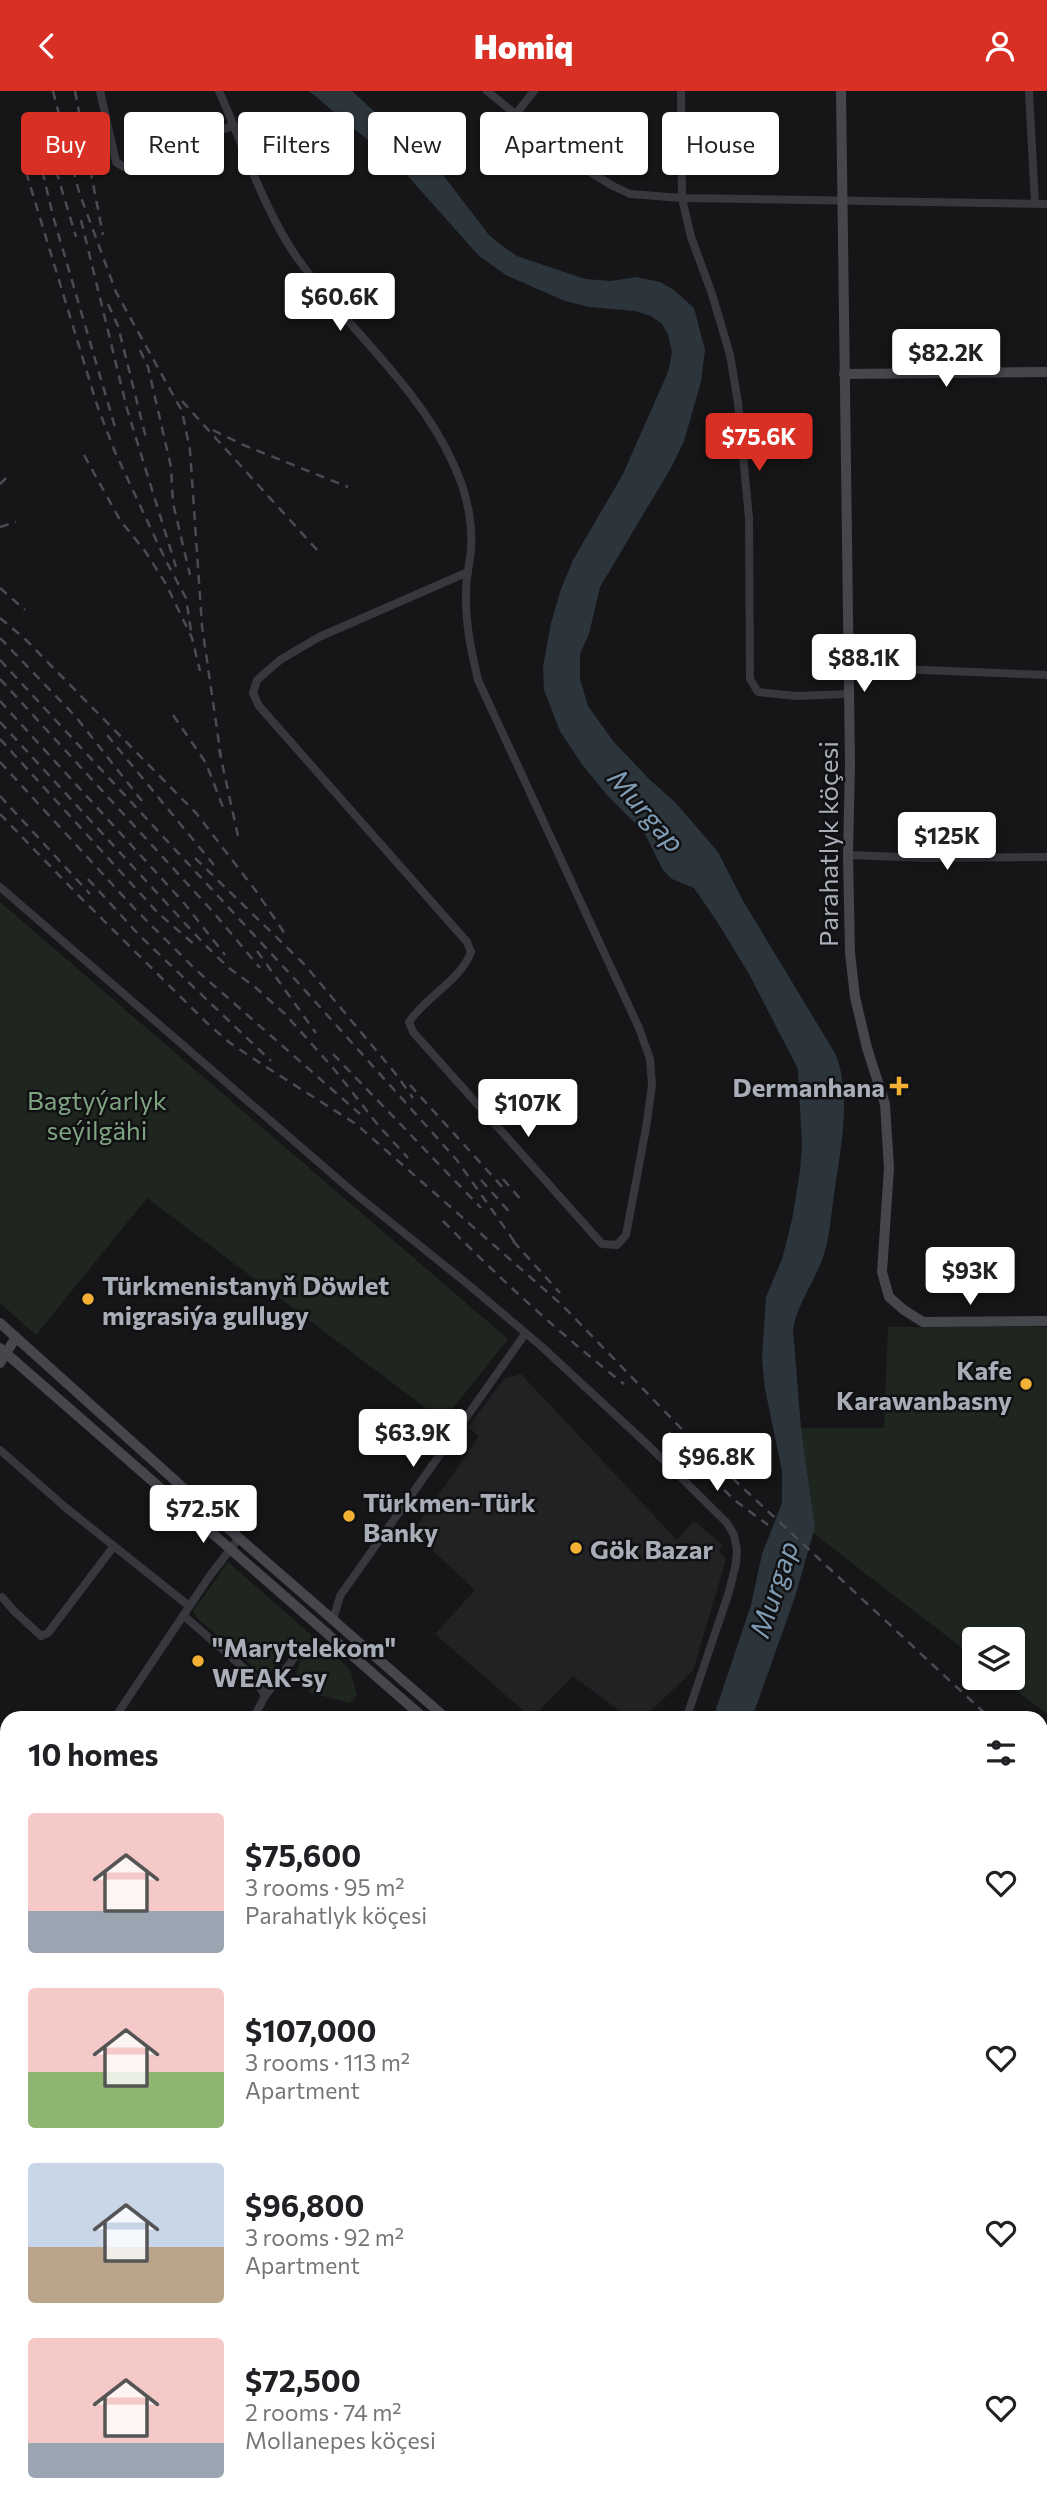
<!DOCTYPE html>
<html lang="en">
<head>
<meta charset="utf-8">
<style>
	body { margin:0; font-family:Commissioner,sans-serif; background:#f6f6f6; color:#202124; height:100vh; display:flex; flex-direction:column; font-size:26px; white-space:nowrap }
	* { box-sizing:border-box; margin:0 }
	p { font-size:23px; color:#757577 }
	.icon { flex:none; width:38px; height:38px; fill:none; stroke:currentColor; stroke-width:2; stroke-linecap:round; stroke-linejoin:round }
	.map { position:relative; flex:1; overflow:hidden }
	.details { position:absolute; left:0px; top:1620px; width:1048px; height:800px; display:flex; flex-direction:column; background:#fff; border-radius:21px 21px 0 0; box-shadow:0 2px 5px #0004 }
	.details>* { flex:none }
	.banner { position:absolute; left:21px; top:21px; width:1006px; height:63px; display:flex; gap:14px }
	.controls { position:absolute; left:962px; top:1536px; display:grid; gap:14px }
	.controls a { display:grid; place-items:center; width:63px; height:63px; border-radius:7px; background:#fff; box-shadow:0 2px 5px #0004; font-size:35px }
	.price { position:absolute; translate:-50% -60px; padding:0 16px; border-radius:7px; background:#fff; color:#222; font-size:23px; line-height:46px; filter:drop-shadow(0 2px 4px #0008) }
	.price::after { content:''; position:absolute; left:50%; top:42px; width:21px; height:16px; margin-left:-10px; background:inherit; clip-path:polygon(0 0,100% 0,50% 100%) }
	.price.current { background:#d93025; color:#fff }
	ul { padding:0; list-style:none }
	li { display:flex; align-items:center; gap:21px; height:175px; padding:0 28px }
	li span { display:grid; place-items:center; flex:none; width:196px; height:140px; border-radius:7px; color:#555 }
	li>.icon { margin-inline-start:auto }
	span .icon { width:84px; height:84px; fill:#fffc; stroke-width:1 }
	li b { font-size:30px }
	h2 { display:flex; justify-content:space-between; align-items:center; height:84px; padding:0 28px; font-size:30px }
	.chip { padding:0 24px; border-radius:7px; background:#fff; box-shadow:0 2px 5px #0004; font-size:24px; line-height:63px }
	.chip.current { background:#d93025; color:#fff }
	header { display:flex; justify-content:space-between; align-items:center; height:91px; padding:0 28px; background:#d93025; color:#fff; font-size:32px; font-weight:800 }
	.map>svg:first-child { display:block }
</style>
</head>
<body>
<header><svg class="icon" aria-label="back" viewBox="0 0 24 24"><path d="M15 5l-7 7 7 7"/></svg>Homiq<svg class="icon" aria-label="person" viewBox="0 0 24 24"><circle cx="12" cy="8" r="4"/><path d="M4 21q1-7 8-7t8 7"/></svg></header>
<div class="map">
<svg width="1047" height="2420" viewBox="0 0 1047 2420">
	<rect width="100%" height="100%" fill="#161618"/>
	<polygon fill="#222225" points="521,1283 677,1449 694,1430 723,1454 719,1460 726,1468 693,1580 643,1627 629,1627 573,1585 532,1627 435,1543 475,1499 413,1441 479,1345 468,1336 504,1288"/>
	<g fill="#1e261f">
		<polygon points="0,811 508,1248 443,1330 147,1107 36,1244 0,1212"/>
		<polygon points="888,1236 1047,1236 1047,1623 1000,1587 1013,1587 1013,1549 975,1549 975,1567 813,1442 815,1436 801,1337 884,1337"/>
		<polygon points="228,1471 350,1578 357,1604 350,1612 311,1602 296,1584 301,1568 295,1562 286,1561 268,1584 261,1583 196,1526 193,1520"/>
		<polygon points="1041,2016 1047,2027 1047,2084 1041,2081"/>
	</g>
	<path fill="#2c353c" d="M309 0H352L443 84 489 144 501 154 517 165 585 188 611 190 636 186 660 191 674 199 694 217 705 259 701 291 684 350 672 375 600 496 589 543 580 563V588L588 615 613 650 650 689 675 711 718 761 742 808 836 964C852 1007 840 1060 834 1104 831 1124 830 1144 824 1163 816 1189 798 1211 793 1238L801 1337 815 1436 795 1506 752 1627H713L751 1514 762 1463 782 1412V1380L765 1298 762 1268 766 1206 782 1168 792 1129 800 1080 802 1055 798 978 749 883 718 832 694 797 672 788 663 779 644 741 607 704 581 672 560 640 544 599 543 576 551 532 561 498 573 469 623 383 668 281 672 261 668 243 662 233 651 225 635 220 589 216 565 210 506 184 479 165 399 75Z"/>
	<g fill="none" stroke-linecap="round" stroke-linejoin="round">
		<g stroke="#37383d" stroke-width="8">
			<polyline points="100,0 116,71 124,76 133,75 234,34"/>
			<path d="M219 0C243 54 264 120 298 168 346 236 418 295 452 370 465 397 473 428 471 458 470 472 466 486 466 500 465 531 471 559 478 589L639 937 650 968 652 994 646 1037 626 1144 617 1154 602 1153 413 941 409 931C426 905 461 889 471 861L467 851 259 615 253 602 257 589 280 569 319 546 468 481"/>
			<polyline points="487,0 577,73 613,95 630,103 682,107 1047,113"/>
			<polyline points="681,0 682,107 691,146 712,203 730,264 738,312 749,427 750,588 758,601 797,605 848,603"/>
			<polyline points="1029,0 1035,112"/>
			<polyline points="515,24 534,0"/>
			<polyline points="848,576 1047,584"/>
			<polyline points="848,764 928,767 1047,766"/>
			<polyline points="0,796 353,1101 470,1195 541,1255 649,1355 727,1432 734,1444 737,1459 736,1472 729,1501 686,1628"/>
			<polyline points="0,1359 65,1416 189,1515"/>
			<polyline points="2,1506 13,1519 41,1545 48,1542 114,1455"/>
			<polyline points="183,1524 254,1586 265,1605 253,1628"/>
			<polyline points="333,1529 340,1505 525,1243"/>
			<polyline points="265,1605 294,1567"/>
			<polyline points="114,1628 209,1486 239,1447"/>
			<polyline points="1041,1712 1047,1716"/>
			<polyline points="1041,1726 1047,1730"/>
			<polyline points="0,1757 7,1755"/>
			<polyline points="0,1771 7,1770"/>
			<polyline points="5,1858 7,1857"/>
			<polyline points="0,2123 7,2107"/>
		</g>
		<g stroke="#45474d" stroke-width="10">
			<polyline points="841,0 850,673 848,764 850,862 855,906 867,957 885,1013 889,1077 882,1181 889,1206 904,1219 923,1231 1047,1230"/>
			<polyline points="844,283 1047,281"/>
			<polyline points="0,1232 239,1447 447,1628"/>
			<polyline points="0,1257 425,1628"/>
			<polyline points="0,1272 16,1246"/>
			<polyline points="1041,2143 1047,2145"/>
			<polyline points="1041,2201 1047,2208"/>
		</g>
		<g stroke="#53555c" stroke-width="12">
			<polyline points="1041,2266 1047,2263"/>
			<polyline points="1041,2343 1047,2347"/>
			<polyline points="0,2346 7,2348"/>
			<polyline points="0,2368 7,2370"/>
			<polyline points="175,2413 202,2420"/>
			<polyline points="254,2413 279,2420"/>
			<polyline points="603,2413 631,2420"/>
			<polyline points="1016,2413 1019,2420"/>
			<polyline points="1034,2413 1034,2420"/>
			<polyline points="462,2420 558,2413"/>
			<polyline points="673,2420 694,2413"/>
		</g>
		<g stroke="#4a4c52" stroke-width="2.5" stroke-dasharray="9 7" stroke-linecap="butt">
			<polyline points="53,0 79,101 116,201 182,320 190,359 202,535 221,666"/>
			<polyline points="75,0 103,144"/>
			<polyline points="35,49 53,125 115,336"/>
			<polyline points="47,49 76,146"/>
			<polyline points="26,81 97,314 115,361 166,470 186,507 192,547"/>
			<polyline points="81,129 127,318 176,476"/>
			<polyline points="108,213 118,235 147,351"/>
			<polyline points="140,259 148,276 171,376 173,412 190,484"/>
			<polyline points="182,310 318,460"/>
			<polyline points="213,339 241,353 348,396"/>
			<polyline points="84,364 120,429 145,460 166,493 192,547 200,580"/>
			<polyline points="0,393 6,387"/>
			<polyline points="0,436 16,431"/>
			<polyline points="0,497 25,519"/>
			<polyline points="0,527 25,548 196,722 256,800 287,846"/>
			<polyline points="0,547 76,626 142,710"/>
			<polyline points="0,569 302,896 456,1068 519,1157"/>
			<polyline points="0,588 214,822 260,877"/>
			<polyline points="0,610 184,812 225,864"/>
			<polyline points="173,624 206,672 224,719"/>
			<polyline points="0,631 204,853 229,877 255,896 285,923 334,978 378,1034 408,1067"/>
			<polyline points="107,644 214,774"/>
			<polyline points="0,648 158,822 195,854"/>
			<polyline points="219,658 239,750"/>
			<polyline points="0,671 134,817 195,878 360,1023"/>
			<polyline points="0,705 90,803"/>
			<polyline points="0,723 79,805 207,932 230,952 263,974 356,1033 562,1214 700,1357 991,1628"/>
			<polyline points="195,767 305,874 395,982 413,1007"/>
			<polyline points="88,788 139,844 271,970"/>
			<polyline points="257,860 316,942"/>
			<polyline points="333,963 481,1117"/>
			<polyline points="410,994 505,1099"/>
			<polyline points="503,1088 522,1110"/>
			<polyline points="481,1089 513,1125"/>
			<path d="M443 1130C500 1188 559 1242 624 1293"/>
			<polyline points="513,1150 560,1202"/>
			<polyline points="669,1341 733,1408 768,1434"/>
			<polyline points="1041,1660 1047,1665"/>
		</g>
	</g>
	<g fill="#f2b134" stroke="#111113" stroke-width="2.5">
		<path d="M895.5 984.5h7v7h7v7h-7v7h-7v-7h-7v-7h7z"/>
		<circle cx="88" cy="1208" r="7"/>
		<circle cx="1026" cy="1293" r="7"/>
		<circle cx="349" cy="1425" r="7"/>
		<circle cx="576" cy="1457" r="7"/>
		<circle cx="198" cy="1570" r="7"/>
	</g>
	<g text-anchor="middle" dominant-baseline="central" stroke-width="5" stroke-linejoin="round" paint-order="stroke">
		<g font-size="26" fill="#a8adb8" stroke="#111113">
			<text transform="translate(827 753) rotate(-90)">Parahatlyk köçesi</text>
		</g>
		<g font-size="26" font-weight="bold" fill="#a8adb8" stroke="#111113" text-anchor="start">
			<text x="885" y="995" text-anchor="end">Dermanhana</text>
			<text x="102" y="1193">Türkmenistanyň Döwlet<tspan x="102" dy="30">migrasiýa gullugy</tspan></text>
			<text x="1012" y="1278" text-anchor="end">Kafe<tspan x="1012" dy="30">Karawanbasny</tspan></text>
			<text x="363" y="1410">Türkmen-Türk<tspan x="363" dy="30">Banky</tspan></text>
			<text x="590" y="1457">Gök Bazar</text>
			<text x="212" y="1555">"Marytelekom"<tspan x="212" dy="30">WEAK-sy</tspan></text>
		</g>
		<g font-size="26" fill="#7fa381" stroke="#111113">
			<text x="97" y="1008">Bagtyýarlyk<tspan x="97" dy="30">seýilgähi</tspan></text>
		</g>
		<g font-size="28" font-style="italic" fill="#7f9bb3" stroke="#111113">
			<text transform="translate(647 719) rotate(49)">Murgap</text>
			<text transform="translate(773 1498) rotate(-72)">Murgap</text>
		</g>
	</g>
</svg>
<div class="controls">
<a><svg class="icon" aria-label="layers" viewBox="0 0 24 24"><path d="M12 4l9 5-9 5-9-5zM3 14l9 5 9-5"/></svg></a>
</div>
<b class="price" style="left:340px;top:242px">$60.6K</b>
<b class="price" style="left:946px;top:298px">$82.2K</b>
<b class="price current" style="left:759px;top:382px">$75.6K</b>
<b class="price" style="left:864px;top:603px">$88.1K</b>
<b class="price" style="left:947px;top:781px">$125K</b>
<b class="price" style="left:528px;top:1048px">$107K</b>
<b class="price" style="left:970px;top:1216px">$93K</b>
<b class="price" style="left:413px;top:1378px">$63.9K</b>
<b class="price" style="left:717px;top:1402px">$96.8K</b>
<b class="price" style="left:203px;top:1454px">$72.5K</b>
<div class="banner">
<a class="chip current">Buy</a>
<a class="chip">Rent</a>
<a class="chip">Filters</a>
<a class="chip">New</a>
<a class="chip">Apartment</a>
<a class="chip">House</a>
</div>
<section class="details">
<h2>10 homes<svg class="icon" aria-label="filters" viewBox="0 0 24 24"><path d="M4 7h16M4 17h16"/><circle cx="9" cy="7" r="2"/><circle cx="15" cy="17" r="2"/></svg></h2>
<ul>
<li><span style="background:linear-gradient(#f6c9c9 70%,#9aa5b1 0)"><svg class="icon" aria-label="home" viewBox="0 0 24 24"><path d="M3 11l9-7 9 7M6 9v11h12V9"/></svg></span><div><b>$75,600</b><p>3 rooms · 95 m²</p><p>Parahatlyk köçesi</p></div><svg class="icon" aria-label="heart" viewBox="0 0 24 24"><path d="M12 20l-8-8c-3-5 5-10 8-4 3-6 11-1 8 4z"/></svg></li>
<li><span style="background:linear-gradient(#f6c9c9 60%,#8fb573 0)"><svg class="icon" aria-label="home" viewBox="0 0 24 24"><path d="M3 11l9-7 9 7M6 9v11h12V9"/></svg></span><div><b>$107,000</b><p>3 rooms · 113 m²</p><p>Apartment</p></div><svg class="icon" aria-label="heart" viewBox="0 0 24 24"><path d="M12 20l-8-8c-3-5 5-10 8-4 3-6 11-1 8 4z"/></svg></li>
<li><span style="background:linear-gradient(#c9d6e8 60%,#b9a48a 0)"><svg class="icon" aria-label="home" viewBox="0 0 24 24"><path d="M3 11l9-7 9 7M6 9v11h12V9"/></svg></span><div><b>$96,800</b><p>3 rooms · 92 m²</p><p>Apartment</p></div><svg class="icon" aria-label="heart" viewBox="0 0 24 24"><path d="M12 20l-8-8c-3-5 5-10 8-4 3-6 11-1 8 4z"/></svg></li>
<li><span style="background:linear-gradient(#f6c9c9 75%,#9aa5b1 0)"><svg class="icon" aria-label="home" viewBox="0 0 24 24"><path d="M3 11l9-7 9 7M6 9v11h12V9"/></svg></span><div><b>$72,500</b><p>2 rooms · 74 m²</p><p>Mollanepes köçesi</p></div><svg class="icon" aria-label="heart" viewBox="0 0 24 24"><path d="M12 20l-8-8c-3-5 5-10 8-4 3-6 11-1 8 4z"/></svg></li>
</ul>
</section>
</div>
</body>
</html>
